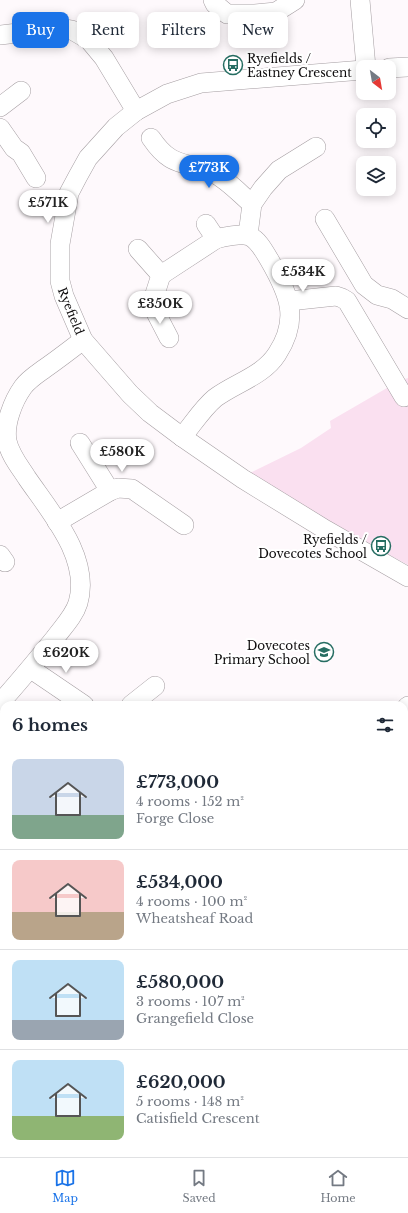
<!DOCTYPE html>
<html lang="en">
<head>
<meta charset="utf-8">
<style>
	body { margin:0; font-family:"Libre Baskerville",serif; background:#f6f6f7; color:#1f2937; height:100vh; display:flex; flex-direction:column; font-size:15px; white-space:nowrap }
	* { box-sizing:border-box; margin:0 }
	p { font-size:13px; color:#747a83 }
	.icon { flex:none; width:22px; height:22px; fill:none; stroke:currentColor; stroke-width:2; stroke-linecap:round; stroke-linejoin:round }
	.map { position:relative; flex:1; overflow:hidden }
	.details { position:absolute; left:0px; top:701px; width:408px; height:456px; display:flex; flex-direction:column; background:#fff; border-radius:12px 12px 0 0; box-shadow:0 2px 10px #0003 }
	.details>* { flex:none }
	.hud { position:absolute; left:12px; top:12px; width:384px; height:36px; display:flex; gap:8px }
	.needle { width:26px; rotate:149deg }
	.tools { position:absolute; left:356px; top:60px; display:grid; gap:8px }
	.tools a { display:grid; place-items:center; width:40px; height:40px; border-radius:8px; background:#fff; box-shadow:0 2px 10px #0003; font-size:20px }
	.price { position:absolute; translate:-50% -34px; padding:0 9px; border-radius:14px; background:#fff; color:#222; font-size:13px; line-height:26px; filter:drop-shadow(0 1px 2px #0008) }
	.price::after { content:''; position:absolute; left:50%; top:24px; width:12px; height:9px; margin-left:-6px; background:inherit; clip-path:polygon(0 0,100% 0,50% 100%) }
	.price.selected { background:#1a73e8; color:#fff }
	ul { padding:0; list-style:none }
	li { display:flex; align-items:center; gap:12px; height:100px; padding:0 12px }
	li+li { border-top:1px solid #e0e1e3 }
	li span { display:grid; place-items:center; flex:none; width:112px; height:80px; border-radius:8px; color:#555 }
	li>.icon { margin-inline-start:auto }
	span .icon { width:48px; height:48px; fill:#fffc; stroke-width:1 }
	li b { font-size:17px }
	h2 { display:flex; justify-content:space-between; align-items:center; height:48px; padding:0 12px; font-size:17px }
	.pill { padding:0 14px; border-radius:8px; background:#fff; box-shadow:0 2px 10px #0003; font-size:14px; line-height:36px }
	.pill.selected { background:#1a73e8; color:#fff }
	.menu { display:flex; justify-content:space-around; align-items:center; height:56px; border-top:1px solid #e0e1e3; background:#fff; font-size:11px; color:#747a83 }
	.menu a { display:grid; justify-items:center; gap:2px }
	.menu .selected { color:#1a73e8 }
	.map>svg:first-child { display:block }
</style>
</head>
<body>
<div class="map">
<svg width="408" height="1157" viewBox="0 0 408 1157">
	<rect width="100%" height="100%" fill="#fef9fc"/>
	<g fill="#fae0f0">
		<polygon points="408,378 408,565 342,529 250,473 301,448 331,428 330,421 399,381"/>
		<polygon points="0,1019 4,1020 4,1121 0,1120"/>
		<polygon points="0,1141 4,1142 4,1153 45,1153 59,1157 0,1157"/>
		<polygon points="129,1153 277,1153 277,1155 284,1157 144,1157"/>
	</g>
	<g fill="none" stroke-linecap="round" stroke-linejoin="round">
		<g stroke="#58ecd7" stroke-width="13">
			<polyline points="0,1134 4,1135"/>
			<polyline points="71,1153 86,1157"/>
		</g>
		<g stroke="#a59ea2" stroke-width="20">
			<g id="minor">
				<polyline points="213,0 215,4 227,14 255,14 276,12 295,0"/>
				<polyline points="360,0 366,67"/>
				<polyline points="0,35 60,28 72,30 89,40 104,58 136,111"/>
				<polyline points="389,68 408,67"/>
				<polyline points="363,70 201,83 167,94 136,111 116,127 88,158 78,176 69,193 60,244 60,281 64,296 83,340 130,394 150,413 182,437 243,479 326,530 408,577"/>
				<polyline points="0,107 21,91"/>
				<polyline points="0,128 14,148 21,153 36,178"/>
				<path d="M151 138C172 169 184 160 213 173 227 179 241 195 252 204"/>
				<polyline points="325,219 364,285 377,295 392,299 408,309"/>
				<polyline points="206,224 216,239"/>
				<polyline points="248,235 252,204 263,188 279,170 316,147"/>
				<polyline points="138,249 161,275 153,300 155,311 169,338"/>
				<path d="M161 275 216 239C223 237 242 233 249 236 259 240 265 253 270 261 289 294 300 319 277 354 263 376 235 383 215 398 202 409 193 424 182 437"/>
				<polyline points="289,301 336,296 342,298 347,301 404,397"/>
				<polyline points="80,443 110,491"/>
				<polyline points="57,522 110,491 118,488 132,489 184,525"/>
				<polyline points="0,555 5,562"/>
				<polyline points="31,669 84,705"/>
				<path d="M0 703C19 682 37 660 55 638 63 627 74 616 78 603 91 558 51 513 27 478 20 467 10 455 7 441 4 424 13 401 23 387 28 380 37 374 44 369 57 360 70 350 83 340"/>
				<polyline points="131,705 155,686"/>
				<polyline points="404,710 408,706"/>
				<polyline points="0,784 4,787"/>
				<polyline points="0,895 4,896"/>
				<polyline points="404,955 408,955"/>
				<polyline points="404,1019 408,1021"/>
				<polyline points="404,1085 408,1076"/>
				<polyline points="331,1157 332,1153"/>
			</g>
		</g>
		<use href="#minor" stroke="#fff" stroke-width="19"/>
	</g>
	<defs>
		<g id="bus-ring" transform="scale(1)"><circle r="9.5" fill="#fff" stroke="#266d62" stroke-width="1.5"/><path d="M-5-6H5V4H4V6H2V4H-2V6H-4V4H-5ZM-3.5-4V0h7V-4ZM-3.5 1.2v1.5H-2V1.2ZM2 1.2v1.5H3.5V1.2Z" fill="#266d62"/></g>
		<g id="school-ring" transform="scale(1)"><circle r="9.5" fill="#fff" stroke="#266d62" stroke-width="1.5"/><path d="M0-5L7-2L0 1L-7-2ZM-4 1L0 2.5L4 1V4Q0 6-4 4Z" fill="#266d62"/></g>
	</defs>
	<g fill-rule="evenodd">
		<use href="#bus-ring" x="233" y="65"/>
		<use href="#bus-ring" x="381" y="546"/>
		<use href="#school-ring" x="324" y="652"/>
	</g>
	<g text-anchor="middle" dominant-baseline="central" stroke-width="4" stroke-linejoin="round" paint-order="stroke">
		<g font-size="12" fill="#0e0c0d" stroke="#fff" text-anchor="end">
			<text x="247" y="58" text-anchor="start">Ryefields /<tspan x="247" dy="14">Eastney Crescent</tspan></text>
			<text x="367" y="539">Ryefields /<tspan x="367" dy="14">Dovecotes School</tspan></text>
			<text x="310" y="645">Dovecotes<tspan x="310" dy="14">Primary School</tspan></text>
		</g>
		<g font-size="12" fill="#0e0c0d" stroke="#fff">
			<text transform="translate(71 311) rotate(68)">Ryefield</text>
		</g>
	</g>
</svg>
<div class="tools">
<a><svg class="needle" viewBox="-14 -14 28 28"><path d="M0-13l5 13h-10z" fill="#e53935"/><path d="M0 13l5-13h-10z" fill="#747a83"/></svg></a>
<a><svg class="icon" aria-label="locate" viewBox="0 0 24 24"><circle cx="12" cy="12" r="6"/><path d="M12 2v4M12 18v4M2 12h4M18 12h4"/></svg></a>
<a><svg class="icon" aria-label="layers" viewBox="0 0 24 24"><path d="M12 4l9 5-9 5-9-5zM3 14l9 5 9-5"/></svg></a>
</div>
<b class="price selected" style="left:209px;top:189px">£773K</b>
<b class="price" style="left:48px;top:224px">£571K</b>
<b class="price" style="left:303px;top:293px">£534K</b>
<b class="price" style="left:160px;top:325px">£350K</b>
<b class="price" style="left:122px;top:473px">£580K</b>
<b class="price" style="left:66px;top:674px">£620K</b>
<div class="hud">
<a class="pill selected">Buy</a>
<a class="pill">Rent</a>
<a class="pill">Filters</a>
<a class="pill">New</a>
</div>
<section class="details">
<h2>6 homes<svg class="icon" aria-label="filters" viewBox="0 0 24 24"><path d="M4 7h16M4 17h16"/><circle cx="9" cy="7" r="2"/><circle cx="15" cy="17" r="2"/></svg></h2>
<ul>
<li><span style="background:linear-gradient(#c9d6e8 70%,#7fa58c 0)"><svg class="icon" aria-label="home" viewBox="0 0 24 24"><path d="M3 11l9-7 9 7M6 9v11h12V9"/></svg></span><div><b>£773,000</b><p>4 rooms · 152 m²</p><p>Forge Close</p></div></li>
<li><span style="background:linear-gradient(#f6c9c9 65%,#b9a48a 0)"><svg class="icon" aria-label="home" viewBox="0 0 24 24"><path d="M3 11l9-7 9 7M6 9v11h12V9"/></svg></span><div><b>£534,000</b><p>4 rooms · 100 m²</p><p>Wheatsheaf Road</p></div></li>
<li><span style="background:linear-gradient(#bfe0f5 75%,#9aa5b1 0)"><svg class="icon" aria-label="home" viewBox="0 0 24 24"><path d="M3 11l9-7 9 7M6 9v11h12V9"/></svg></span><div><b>£580,000</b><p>3 rooms · 107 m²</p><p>Grangefield Close</p></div></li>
<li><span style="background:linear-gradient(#bfe0f5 70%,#8fb573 0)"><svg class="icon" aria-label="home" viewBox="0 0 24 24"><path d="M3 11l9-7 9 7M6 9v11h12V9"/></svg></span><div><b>£620,000</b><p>5 rooms · 148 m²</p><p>Catisfield Crescent</p></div></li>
</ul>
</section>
</div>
<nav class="menu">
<a class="selected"><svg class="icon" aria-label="map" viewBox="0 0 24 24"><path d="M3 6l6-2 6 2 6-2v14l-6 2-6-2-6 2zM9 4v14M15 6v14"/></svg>Map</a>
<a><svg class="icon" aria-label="saved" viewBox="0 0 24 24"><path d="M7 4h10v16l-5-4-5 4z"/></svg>Saved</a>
<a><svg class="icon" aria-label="home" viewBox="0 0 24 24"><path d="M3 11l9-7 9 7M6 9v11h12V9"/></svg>Home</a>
</nav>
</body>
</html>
